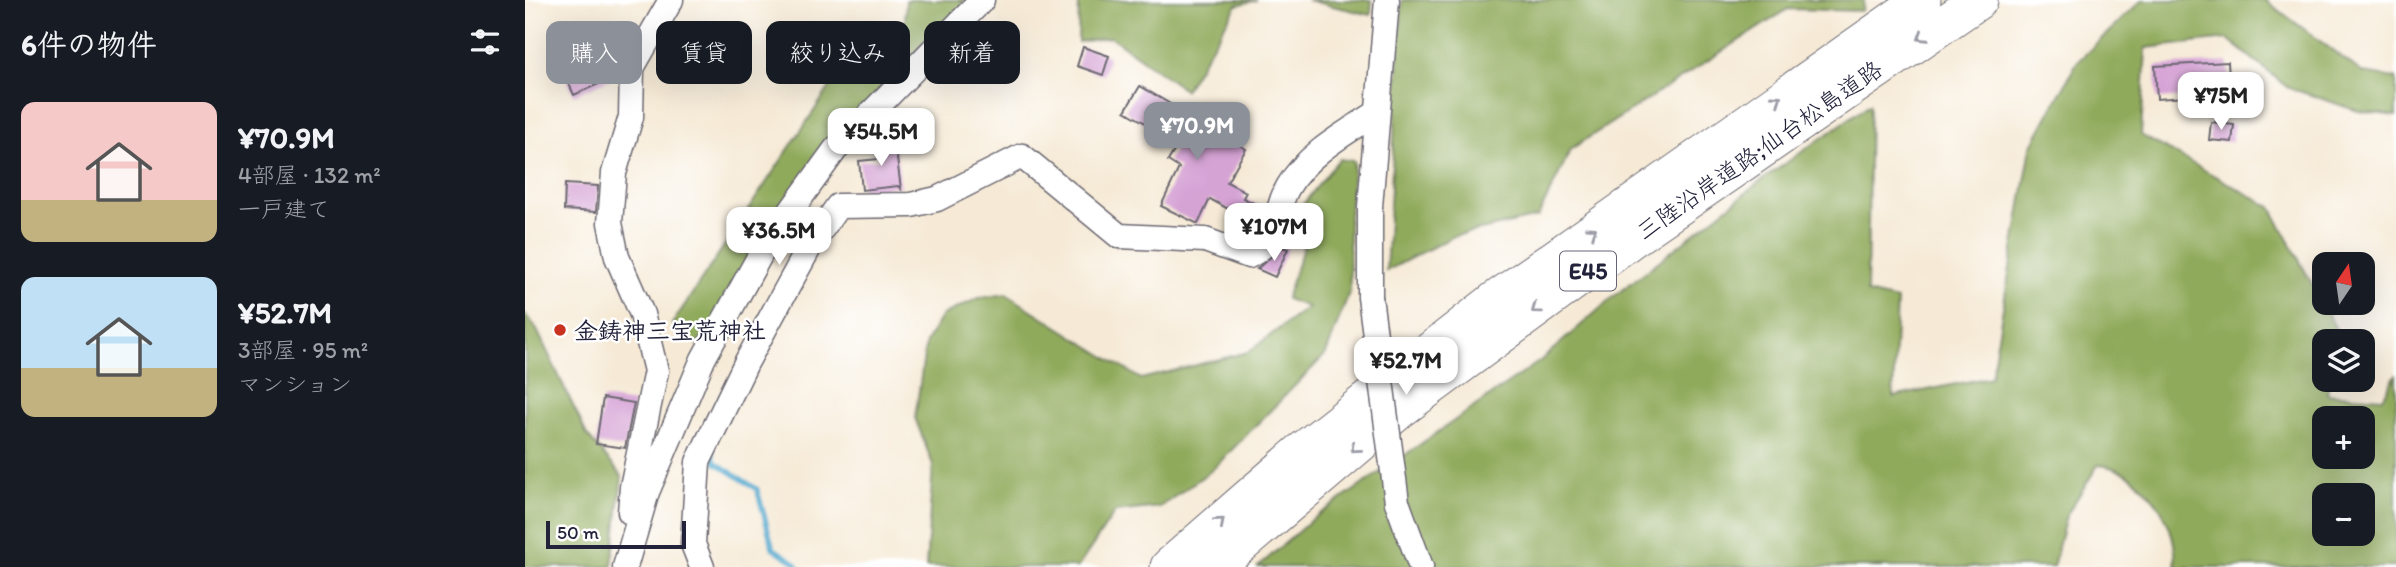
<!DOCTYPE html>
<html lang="ja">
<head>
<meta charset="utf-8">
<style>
	body { margin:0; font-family:Itim,"Klee One",sans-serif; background:#20242c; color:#f1f3f6; height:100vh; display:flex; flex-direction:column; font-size:26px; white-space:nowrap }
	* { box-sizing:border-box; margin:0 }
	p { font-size:23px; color:#9ea1a6 }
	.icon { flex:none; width:38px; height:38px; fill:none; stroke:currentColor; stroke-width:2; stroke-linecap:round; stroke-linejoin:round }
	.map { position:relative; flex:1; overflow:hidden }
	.details { display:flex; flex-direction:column; background:#171b24; width:525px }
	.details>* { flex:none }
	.hud { position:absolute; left:21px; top:21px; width:665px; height:63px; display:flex; gap:14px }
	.needle { width:46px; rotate:13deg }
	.tools { position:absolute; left:1787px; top:252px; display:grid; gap:14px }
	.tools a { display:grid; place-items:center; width:63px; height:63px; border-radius:14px; background:#171b24; box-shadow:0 7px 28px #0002; font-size:35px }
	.scale { position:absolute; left:21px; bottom:18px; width:140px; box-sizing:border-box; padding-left:7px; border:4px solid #22223b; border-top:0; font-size:19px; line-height:24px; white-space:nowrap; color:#22223b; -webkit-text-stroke:5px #fff; paint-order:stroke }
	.price { position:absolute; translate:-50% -60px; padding:0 16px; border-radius:14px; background:#fff; color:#222; font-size:23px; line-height:46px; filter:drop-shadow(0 2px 4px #0008) }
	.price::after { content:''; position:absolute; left:50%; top:42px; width:21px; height:16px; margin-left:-10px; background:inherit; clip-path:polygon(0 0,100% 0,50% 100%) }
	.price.current { background:#8c9099; color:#fff }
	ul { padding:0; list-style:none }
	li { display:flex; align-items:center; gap:21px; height:175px; padding:0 21px }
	li span { display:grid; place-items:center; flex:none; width:196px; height:140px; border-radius:14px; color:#555 }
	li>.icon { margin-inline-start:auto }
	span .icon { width:84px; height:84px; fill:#fffc; stroke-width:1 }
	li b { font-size:30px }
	h2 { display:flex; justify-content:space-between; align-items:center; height:84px; padding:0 21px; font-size:30px }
	.tag { padding:0 24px; border-radius:14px; background:#171b24; box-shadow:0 7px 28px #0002; font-size:24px; line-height:63px }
	.tag.current { background:#8c9099; color:#fff }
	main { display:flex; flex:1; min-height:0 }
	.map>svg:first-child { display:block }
</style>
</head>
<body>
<main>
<section class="details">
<h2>6件の物件<svg class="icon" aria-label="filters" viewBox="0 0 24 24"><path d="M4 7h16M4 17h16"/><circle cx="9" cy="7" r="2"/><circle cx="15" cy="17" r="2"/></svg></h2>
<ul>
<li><span style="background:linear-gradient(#f6c9c9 70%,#c2b280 0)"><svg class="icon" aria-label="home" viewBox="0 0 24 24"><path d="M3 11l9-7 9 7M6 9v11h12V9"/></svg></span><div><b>¥70.9M</b><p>4部屋 · 132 m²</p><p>一戸建て</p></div></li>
<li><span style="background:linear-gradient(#bfe0f5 65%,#c2b280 0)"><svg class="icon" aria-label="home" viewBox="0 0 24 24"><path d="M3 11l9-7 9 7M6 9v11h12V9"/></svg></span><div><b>¥52.7M</b><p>3部屋 · 95 m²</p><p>マンション</p></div></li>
</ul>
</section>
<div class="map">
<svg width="1871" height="567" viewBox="0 0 1871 567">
	<rect width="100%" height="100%" fill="#fff"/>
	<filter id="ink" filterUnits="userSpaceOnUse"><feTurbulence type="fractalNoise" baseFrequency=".0143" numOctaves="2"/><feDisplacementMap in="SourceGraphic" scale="14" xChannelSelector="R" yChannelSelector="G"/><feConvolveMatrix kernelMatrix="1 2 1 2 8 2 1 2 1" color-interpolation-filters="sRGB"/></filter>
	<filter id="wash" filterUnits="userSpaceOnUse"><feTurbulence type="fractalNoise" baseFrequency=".00686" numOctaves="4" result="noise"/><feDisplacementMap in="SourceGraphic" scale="28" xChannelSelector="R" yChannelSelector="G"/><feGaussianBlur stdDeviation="1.57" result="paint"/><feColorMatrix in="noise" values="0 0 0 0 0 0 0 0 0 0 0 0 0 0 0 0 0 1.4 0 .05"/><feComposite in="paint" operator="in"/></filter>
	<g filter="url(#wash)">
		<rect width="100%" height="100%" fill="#f6ead6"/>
		<g fill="#90aa5c" stroke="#59664c" stroke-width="2" fill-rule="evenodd">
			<polygon points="381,0 441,0 323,123 172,344 147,324 323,60 380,23"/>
			<polygon points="554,0 732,0 712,5 660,90 586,37 553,42"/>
			<polygon points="782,0 847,0 846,15"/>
			<polygon points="877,0 1339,0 1337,11 1263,9 1046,149 1013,217 929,236 861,271"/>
			<path d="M1617 0H1740L1838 73 1871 78V116L1833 111 1762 87 1703 39 1621 48 1616 135 1746 207 1811 329 1810 341H1799V380H1804L1802 394 1858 398 1871 374V567H1650C1655 524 1618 468 1573 465L1541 516 1528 567H733L785 521 1015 361 1087 298 1237 180 1345 104 1342 293 1372 300 1368 397 1466 377 1506 147 1552 62ZM1799 418H1838V457H1799ZM1799 495H1838V534H1799Z"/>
			<polygon points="814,159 829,161 824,217 825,290 801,354 687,470 635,507 590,512 553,567 401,567 408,465 390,418 401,342 417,315 454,298 481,294 616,379 723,352 783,307 761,299 784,230 776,207"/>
			<polygon points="0,314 11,328 62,435 97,476 87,567 0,567"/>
		</g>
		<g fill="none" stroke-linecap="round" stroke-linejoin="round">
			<polyline stroke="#50a8cd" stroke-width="5" points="187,451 190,462 232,489 248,548 271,563 273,567"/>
		</g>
		<g id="blocks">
			<g fill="#d6a3d5">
				<polygon points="558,47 584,56 578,75 552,66"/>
				<polygon points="76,57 85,79 49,95 39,73"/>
				<polygon points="1703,62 1705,94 1632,99 1630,66"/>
				<polygon points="615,86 721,149 702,182 721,192 718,198 739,208 731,231 712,223 716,216 685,199 673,224 636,206 654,168 643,161 654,143 600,111"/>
				<polygon points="1686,122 1709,125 1707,142 1684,140"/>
				<polygon points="362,136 371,151 376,189 373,186 337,190 334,161 355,159 347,146"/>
				<polygon points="40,184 73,186 71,212 39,210"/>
				<polygon points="757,247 763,249 750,277 732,269"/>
				<polygon points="78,398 109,403 100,448 71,444"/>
			</g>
		</g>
	</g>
	<g filter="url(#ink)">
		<use href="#blocks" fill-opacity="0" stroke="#6c6871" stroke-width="2"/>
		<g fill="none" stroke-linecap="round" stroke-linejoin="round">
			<g stroke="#6c6871" stroke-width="27">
				<g id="minor">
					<polyline points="845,297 845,207 862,0"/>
					<polyline points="872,502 896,567"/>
					<polyline points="105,512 107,487 131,371 117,314 92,257 85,223 89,173 106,117 107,68 146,0"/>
					<polyline points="100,567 122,492 178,359 239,248 310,150 457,0"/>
					<path d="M177 567 168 544 173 462 221 363 285 246 313 206 386 205 412 199 497 156 594 236 680 240 724 256C759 237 746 216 763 187 782 154 819 134 850 114"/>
				</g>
			</g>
			<g stroke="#6c6871" stroke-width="39">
				<g id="highway">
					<polyline points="644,567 777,451 969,301 1397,0"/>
					<polyline points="690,567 877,408 1104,241 1454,0"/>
				</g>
			</g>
			<use href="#minor" stroke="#fff" stroke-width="24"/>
			<use href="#highway" stroke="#fff" stroke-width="37"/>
			<g stroke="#6c6871" stroke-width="27" stroke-linecap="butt">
				<polyline id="minor-bridge" points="845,297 872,502"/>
			</g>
			<use href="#minor-bridge" stroke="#fff" stroke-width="24"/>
		</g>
		<defs><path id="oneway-chevron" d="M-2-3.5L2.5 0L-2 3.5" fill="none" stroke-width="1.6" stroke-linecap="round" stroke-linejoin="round" transform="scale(1.75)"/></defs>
		<g stroke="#9c9ca7">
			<use href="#oneway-chevron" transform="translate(1397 37) rotate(147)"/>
			<use href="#oneway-chevron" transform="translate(1252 99) rotate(-35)"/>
			<use href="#oneway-chevron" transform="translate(1067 231) rotate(-35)"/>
			<use href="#oneway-chevron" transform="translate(1011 309) rotate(144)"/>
			<use href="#oneway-chevron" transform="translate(830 448) rotate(140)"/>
			<use href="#oneway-chevron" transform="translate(695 522) rotate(-41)"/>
		</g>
	</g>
	<circle fill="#c8321e" stroke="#fff" stroke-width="2.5" cx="35" cy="330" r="7"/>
	<g text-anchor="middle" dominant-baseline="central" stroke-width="5" stroke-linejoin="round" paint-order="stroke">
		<rect fill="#fff" stroke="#646476" stroke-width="2" x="1035" y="251.5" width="56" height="39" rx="5"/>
		<g font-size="23" font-weight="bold" fill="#22223b">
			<text x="1063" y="271">E45</text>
		</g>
		<g font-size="24" fill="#22223b" stroke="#fff">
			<text transform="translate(1234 150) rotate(-35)">三陸沿岸道路;仙台松島道路</text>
		</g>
		<g font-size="24" font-weight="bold" fill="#22223b" stroke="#fff" text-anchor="start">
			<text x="49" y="330">金鋳神三宝荒神社</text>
		</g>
	</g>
</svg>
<div class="tools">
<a><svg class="needle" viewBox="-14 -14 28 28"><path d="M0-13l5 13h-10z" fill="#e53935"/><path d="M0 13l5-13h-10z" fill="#9ea1a6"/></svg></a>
<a><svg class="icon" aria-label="layers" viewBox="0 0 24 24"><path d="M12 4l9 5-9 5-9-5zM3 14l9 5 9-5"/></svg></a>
<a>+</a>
<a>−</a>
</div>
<div class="scale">50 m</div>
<b class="price" style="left:1696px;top:132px">¥75M</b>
<b class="price current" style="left:672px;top:162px">¥70.9M</b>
<b class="price" style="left:356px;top:168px">¥54.5M</b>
<b class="price" style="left:749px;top:263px">¥107M</b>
<b class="price" style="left:254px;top:267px">¥36.5M</b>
<b class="price" style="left:881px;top:397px">¥52.7M</b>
<div class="hud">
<a class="tag current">購入</a>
<a class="tag">賃貸</a>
<a class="tag">絞り込み</a>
<a class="tag">新着</a>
</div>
</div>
</main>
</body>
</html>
